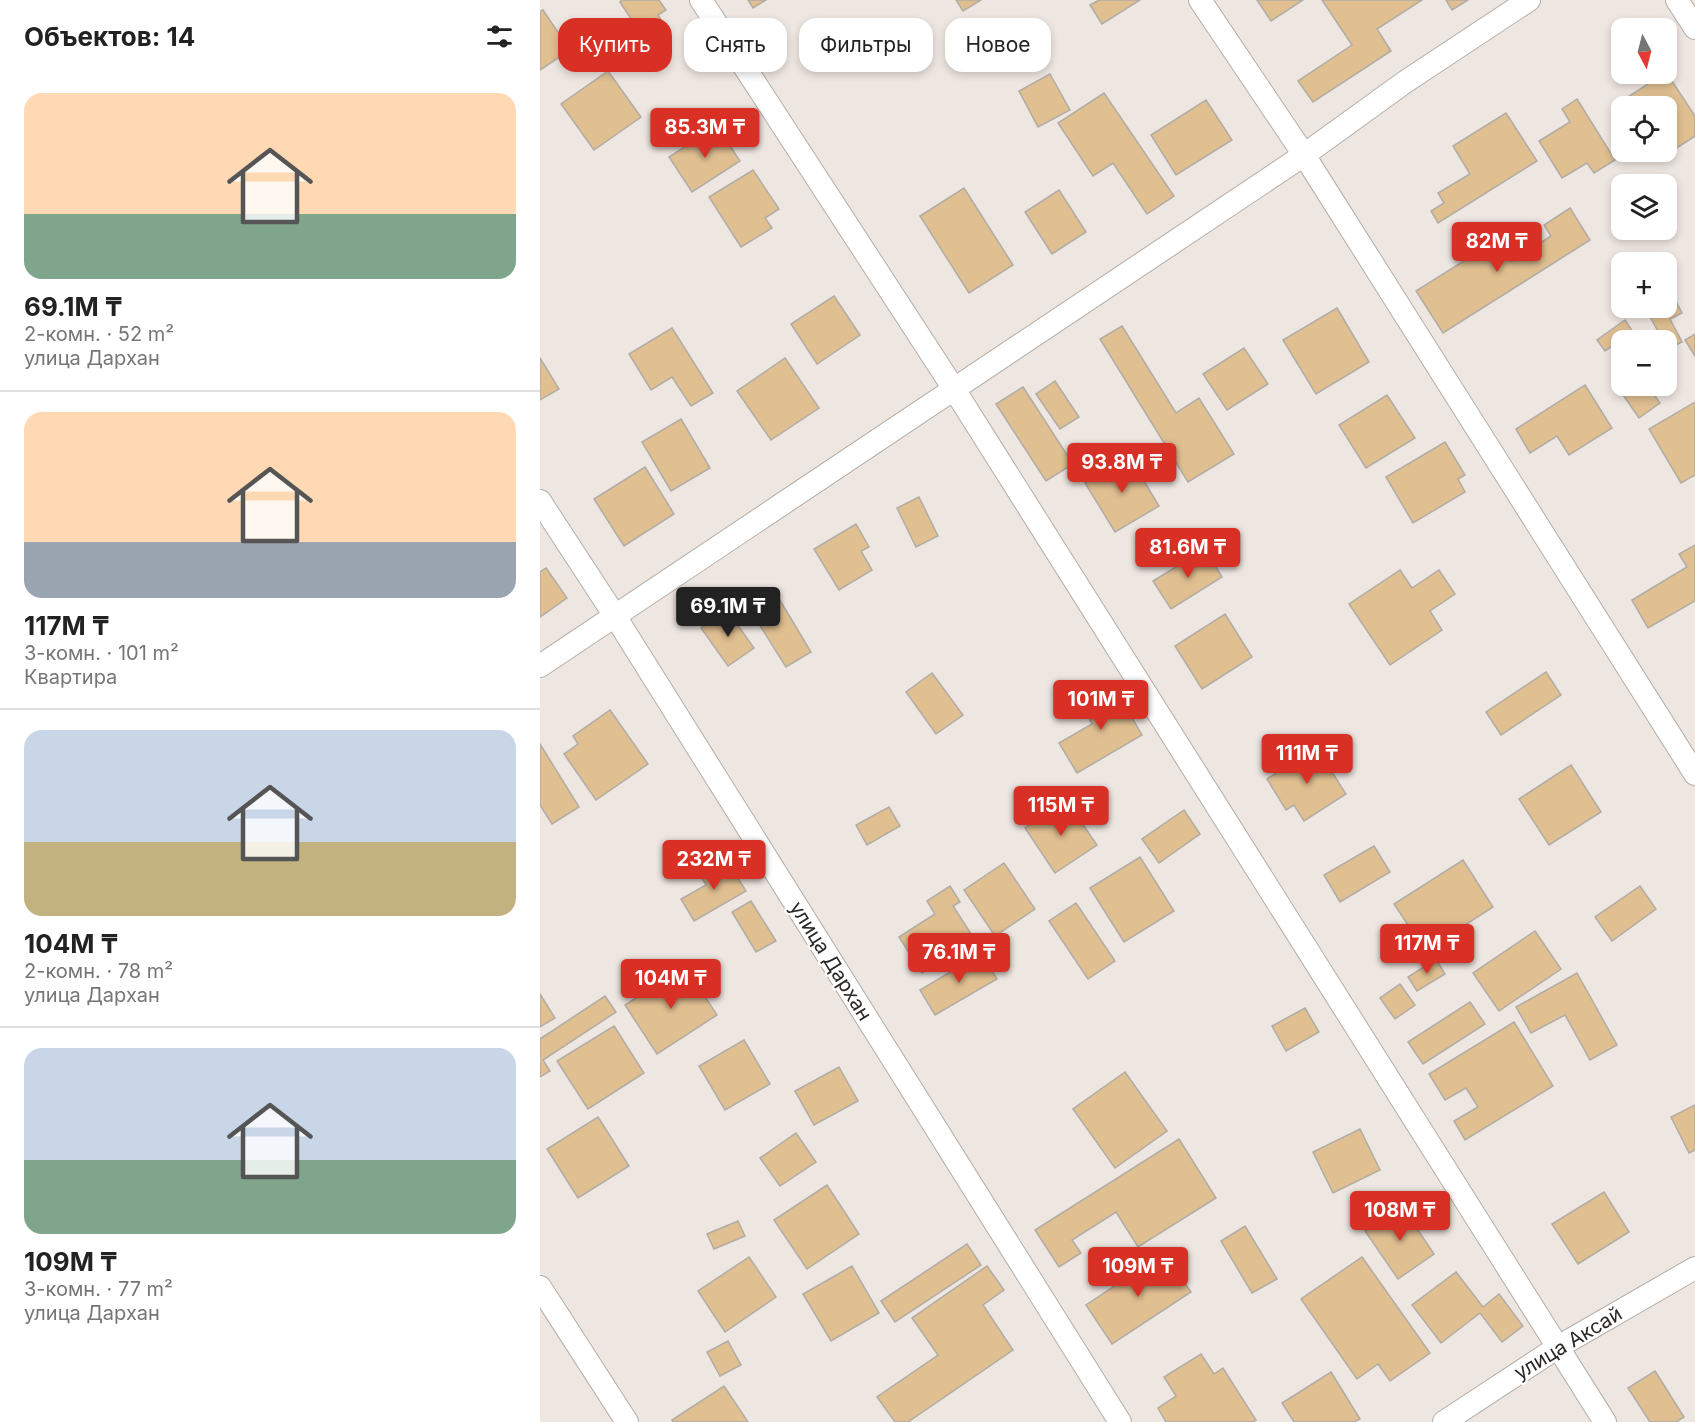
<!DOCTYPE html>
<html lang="ru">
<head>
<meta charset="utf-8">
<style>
	body { margin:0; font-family:Inter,sans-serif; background:#f6f6f6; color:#222; height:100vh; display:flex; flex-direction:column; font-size:22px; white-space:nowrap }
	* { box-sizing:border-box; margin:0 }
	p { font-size:20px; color:#767676 }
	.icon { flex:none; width:33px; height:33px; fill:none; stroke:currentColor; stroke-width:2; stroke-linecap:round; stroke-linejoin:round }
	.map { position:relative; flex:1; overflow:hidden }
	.side { display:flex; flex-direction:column; background:#fff; width:540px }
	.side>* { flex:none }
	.hud { position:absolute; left:18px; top:18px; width:570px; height:54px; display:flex; gap:12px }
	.needle { width:39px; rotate:173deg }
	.fabs { position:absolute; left:1071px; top:18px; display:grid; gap:12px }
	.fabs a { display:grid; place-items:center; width:66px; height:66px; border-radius:12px; background:#fff; box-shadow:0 3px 9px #0003; font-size:30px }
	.price { position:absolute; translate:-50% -51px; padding:0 14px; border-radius:6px; background:#d93025; color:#fff; font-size:20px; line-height:39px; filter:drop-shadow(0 2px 3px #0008) }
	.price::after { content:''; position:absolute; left:50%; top:36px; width:18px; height:14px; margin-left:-9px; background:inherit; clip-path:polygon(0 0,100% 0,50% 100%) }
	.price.selected { background:#222; color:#fff }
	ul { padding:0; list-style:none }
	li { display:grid; align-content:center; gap:12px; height:318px; padding:0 24px }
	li+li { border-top:2px solid #e0e0e0 }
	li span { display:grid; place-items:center; height:186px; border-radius:18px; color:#555 }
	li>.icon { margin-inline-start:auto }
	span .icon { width:108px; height:108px; fill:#fffc; stroke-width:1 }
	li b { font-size:26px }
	h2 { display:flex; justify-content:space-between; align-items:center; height:72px; padding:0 24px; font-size:26px }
	.chip { padding:0 21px; border-radius:18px; background:#fff; box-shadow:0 3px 9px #0003; font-size:21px; line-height:54px }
	.chip.selected { background:#d93025; color:#fff }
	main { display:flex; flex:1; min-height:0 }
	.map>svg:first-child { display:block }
</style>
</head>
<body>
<main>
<section class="side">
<h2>Объектов: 14<svg class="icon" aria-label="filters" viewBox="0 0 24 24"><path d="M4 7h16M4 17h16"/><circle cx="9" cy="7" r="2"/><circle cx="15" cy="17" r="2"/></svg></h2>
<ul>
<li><span style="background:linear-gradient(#ffd9b3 65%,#7fa58c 0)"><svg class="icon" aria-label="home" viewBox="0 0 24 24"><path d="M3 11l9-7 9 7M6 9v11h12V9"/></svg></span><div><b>69.1M ₸</b><p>2-комн. · 52 m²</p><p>улица Дархан</p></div></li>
<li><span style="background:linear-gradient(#ffd9b3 70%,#9aa5b1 0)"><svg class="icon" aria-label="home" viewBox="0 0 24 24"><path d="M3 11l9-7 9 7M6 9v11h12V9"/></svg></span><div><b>117M ₸</b><p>3-комн. · 101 m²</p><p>Квартира</p></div></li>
<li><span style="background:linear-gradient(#c9d6e8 60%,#c2b280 0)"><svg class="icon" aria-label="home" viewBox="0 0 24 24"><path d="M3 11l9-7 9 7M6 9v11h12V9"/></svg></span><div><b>104M ₸</b><p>2-комн. · 78 m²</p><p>улица Дархан</p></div></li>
<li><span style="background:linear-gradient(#c9d6e8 60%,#7fa58c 0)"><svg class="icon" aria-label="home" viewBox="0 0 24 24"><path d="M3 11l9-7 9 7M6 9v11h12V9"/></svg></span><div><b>109M ₸</b><p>3-комн. · 77 m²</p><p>улица Дархан</p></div></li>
</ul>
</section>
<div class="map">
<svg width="1155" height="1422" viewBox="0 0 1155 1422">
	<rect width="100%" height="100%" fill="#eee6e1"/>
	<g fill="#e0bf91" stroke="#b1aca5" stroke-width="1.5">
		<polygon points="82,0 119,0 126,10 118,15 130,34 101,53 88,33 97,28 80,2"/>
		<polygon points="208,0 226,0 213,8"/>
		<polygon points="416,0 441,0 423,11"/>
		<polygon points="559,0 600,0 562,24 550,5"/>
		<polygon points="717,0 763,0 731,21"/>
		<polygon points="782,0 882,0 837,29 851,51 773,102 758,81 812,45"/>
		<polygon points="906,0 928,0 912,10"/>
		<polygon points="3,10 30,50 0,70 0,11"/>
		<polygon points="68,71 101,117 54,150 21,104"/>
		<polygon points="1126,72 1155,116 1155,136 1126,155 1124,152 1126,152 1126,106 1095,106 1088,97"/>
		<polygon points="510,74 530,110 498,127 479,91"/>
		<polygon points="564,93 634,196 607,214 573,163 553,176 518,123"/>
		<polygon points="1037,99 1075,160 1054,173 1047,163 1022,178 999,141 1030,122 1022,109"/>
		<polygon points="666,100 692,140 636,175 611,135"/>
		<polygon points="966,113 997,161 898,223 891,211 904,203 898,193 930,174 913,146"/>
		<polygon points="177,126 200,161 152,192 129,157"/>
		<polygon points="213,170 239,209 225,218 232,228 201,247 169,197"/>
		<polygon points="424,188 473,265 429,293 380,216"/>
		<polygon points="519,190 546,232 512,254 485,212"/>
		<polygon points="1030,208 1050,240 903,333 876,291 957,240 971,262 1011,236 1004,225"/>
		<polygon points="1130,290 1142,313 1130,319 1142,342 1128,349 1126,340 1123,340 1105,308 1126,308 1126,292"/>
		<polygon points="294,296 320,335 277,364 251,324"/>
		<polygon points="797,308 829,362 776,394 743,340"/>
		<polygon points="1085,320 1093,332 1065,351 1057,340"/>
		<polygon points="582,326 636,413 659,398 694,454 648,482 560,339"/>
		<polygon points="132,328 173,393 151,406 132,377 111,390 89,354"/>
		<polygon points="1155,334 1155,356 1145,340"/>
		<polygon points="704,348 728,384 687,410 663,374"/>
		<polygon points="0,358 19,389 0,400"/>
		<polygon points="245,358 279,408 231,440 197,391"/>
		<polygon points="515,381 539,417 520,429 496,394"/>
		<polygon points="1045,385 1072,428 1029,455 1017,436 990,453 976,429"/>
		<polygon points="1097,386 1108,386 1120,403 1099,418 1083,395"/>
		<polygon points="483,387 533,464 506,481 456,404"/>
		<polygon points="847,395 875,438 826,468 799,425"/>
		<polygon points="1155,402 1155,475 1141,483 1109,429"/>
		<polygon points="141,419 170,468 131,491 102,442"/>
		<polygon points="905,442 925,475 918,479 925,492 873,523 846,477"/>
		<polygon points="589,456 619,506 575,532 545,483"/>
		<polygon points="105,467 134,514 84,546 54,499"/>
		<polygon points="379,497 398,536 376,547 357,508"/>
		<polygon points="316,524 329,547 321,551 332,570 299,590 274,549"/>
		<polygon points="1155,545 1155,601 1108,628 1092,600 1147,567 1139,554"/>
		<polygon points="665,549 682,577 631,609 613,581"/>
		<polygon points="6,568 27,598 0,617 0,572"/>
		<polygon points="860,570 872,588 899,570 915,594 890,611 902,630 850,665 809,604"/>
		<polygon points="238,597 271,652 246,667 212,613"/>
		<polygon points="187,610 214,648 188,666 161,628"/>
		<polygon points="685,614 712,657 662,689 635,646"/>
		<polygon points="1006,672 1021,695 961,735 946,712"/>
		<polygon points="392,673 423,715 396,734 366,692"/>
		<polygon points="574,687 602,735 537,773 519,743 552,724 542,706"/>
		<polygon points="70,710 108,764 56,800 24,754 38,744 33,736"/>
		<polygon points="0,744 39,807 12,824 0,805"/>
		<polygon points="776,747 806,794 764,821 754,805 746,810 727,779"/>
		<polygon points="1031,765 1061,812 1009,845 979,799"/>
		<polygon points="526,800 557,845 515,873 485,828"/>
		<polygon points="349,807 360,826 327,845 316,825"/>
		<polygon points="644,810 660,834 619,863 602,839"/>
		<polygon points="834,846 850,872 800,902 784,875"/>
		<polygon points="600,857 634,911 584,942 550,888"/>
		<polygon points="186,859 206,891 154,921 141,899 166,885 160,875"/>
		<polygon points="923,860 953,907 885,951 854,904"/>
		<polygon points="464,863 495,909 455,936 424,890"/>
		<polygon points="410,886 420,902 413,906 435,940 382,973 359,937 395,914 387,901"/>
		<polygon points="1100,886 1116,909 1072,941 1055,917"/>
		<polygon points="211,901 236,941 216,952 192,912"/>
		<polygon points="536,903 575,961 548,979 509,921"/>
		<polygon points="995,931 1021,969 959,1011 933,973"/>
		<polygon points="442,953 457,979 395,1015 380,990"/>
		<polygon points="896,959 905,974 877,991 868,977"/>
		<polygon points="145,966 177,1015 117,1054 85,1005"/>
		<polygon points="1037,973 1077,1045 1050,1060 1025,1015 991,1033 976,1007"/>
		<polygon points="860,984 875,1005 855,1019 840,998"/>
		<polygon points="0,994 15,1018 0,1027"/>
		<polygon points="65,996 76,1012 3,1060 10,1071 0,1077 0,1039"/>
		<polygon points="930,1002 945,1024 883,1064 868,1042"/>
		<polygon points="765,1008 779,1032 746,1051 732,1026"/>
		<polygon points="974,1022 1013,1086 925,1140 914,1121 938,1107 926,1088 905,1100 889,1074"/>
		<polygon points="74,1026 104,1073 48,1109 17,1061"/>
		<polygon points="204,1040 230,1084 185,1110 159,1066"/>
		<polygon points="299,1067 318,1101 274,1125 255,1091"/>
		<polygon points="585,1072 627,1131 575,1168 533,1109"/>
		<polygon points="1155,1105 1155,1150 1149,1153 1131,1117"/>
		<polygon points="58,1117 89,1166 38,1198 7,1149"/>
		<polygon points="820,1129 840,1170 793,1193 773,1152"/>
		<polygon points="256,1133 276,1162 240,1186 220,1158"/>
		<polygon points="639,1139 676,1198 598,1247 576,1212 532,1240 541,1253 519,1267 495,1230"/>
		<polygon points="287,1185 319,1234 267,1269 234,1220"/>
		<polygon points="1064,1192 1089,1232 1038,1264 1012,1224"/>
		<polygon points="862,1206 894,1254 858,1279 825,1231"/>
		<polygon points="198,1221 205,1236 174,1249 167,1234"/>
		<polygon points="705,1226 737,1279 712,1293 681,1241"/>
		<polygon points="427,1244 441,1265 355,1322 341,1301"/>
		<polygon points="624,1253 651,1292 572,1344 546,1305"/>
		<polygon points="209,1257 236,1297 185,1332 158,1291"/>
		<polygon points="822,1257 890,1353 850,1381 838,1364 817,1379 761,1299"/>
		<polygon points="312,1266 339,1313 291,1341 263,1294"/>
		<polygon points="447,1266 464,1290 443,1305 473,1350 368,1422 355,1422 337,1397 398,1355 372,1318"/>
		<polygon points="916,1272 943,1307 959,1294 983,1326 962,1342 940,1313 901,1343 872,1305"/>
		<polygon points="188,1341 201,1365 180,1376 167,1352"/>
		<polygon points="661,1354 674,1374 683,1368 716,1420 713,1422 626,1422 618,1408 636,1396 624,1377"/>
		<polygon points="1115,1371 1144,1417 1136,1422 1110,1422 1088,1388"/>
		<polygon points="791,1372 820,1419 814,1422 754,1422 742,1403"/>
		<polygon points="184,1386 208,1422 133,1422 132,1420"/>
	</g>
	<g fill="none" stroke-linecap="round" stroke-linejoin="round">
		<g stroke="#b4ada8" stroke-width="24">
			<g id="street">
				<polyline points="161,0 414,389 1065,1422"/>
				<polyline points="660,0 764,155 1155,774"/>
				<polyline points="1137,0 1155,28"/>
				<polyline points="0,501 75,616 580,1422"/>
				<polyline points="0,666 764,155 865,82 989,0"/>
				<polyline points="0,1287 87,1422"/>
				<polyline points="904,1422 1018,1347 1155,1268"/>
			</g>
		</g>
		<use href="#street" stroke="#fff" stroke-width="22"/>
	</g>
	<g text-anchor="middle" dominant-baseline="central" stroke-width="4.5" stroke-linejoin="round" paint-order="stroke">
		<g font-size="20" fill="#2a2725" stroke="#fff">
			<text transform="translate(291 961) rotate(58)">улица Дархан</text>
			<text transform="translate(1028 1343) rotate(-31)">улица Аксай</text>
		</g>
	</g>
</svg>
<div class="fabs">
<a><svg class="needle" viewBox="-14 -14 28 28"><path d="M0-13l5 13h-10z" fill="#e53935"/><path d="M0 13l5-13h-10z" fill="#767676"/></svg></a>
<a><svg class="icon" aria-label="locate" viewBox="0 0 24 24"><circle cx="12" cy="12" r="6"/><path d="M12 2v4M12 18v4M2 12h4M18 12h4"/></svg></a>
<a><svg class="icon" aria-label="layers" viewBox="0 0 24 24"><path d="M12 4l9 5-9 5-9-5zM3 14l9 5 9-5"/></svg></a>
<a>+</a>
<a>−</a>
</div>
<b class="price" style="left:165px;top:159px">85.3M ₸</b>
<b class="price" style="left:957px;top:273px">82M ₸</b>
<b class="price" style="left:582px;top:494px">93.8M ₸</b>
<b class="price" style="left:648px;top:579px">81.6M ₸</b>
<b class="price selected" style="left:188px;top:638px">69.1M ₸</b>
<b class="price" style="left:561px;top:731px">101M ₸</b>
<b class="price" style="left:767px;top:785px">111M ₸</b>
<b class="price" style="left:521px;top:837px">115M ₸</b>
<b class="price" style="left:174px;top:891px">232M ₸</b>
<b class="price" style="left:887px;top:975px">117M ₸</b>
<b class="price" style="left:419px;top:984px">76.1M ₸</b>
<b class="price" style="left:131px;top:1010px">104M ₸</b>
<b class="price" style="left:860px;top:1242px">108M ₸</b>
<b class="price" style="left:598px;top:1298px">109M ₸</b>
<div class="hud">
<a class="chip selected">Купить</a>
<a class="chip">Снять</a>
<a class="chip">Фильтры</a>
<a class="chip">Новое</a>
</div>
</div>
</main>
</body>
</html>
